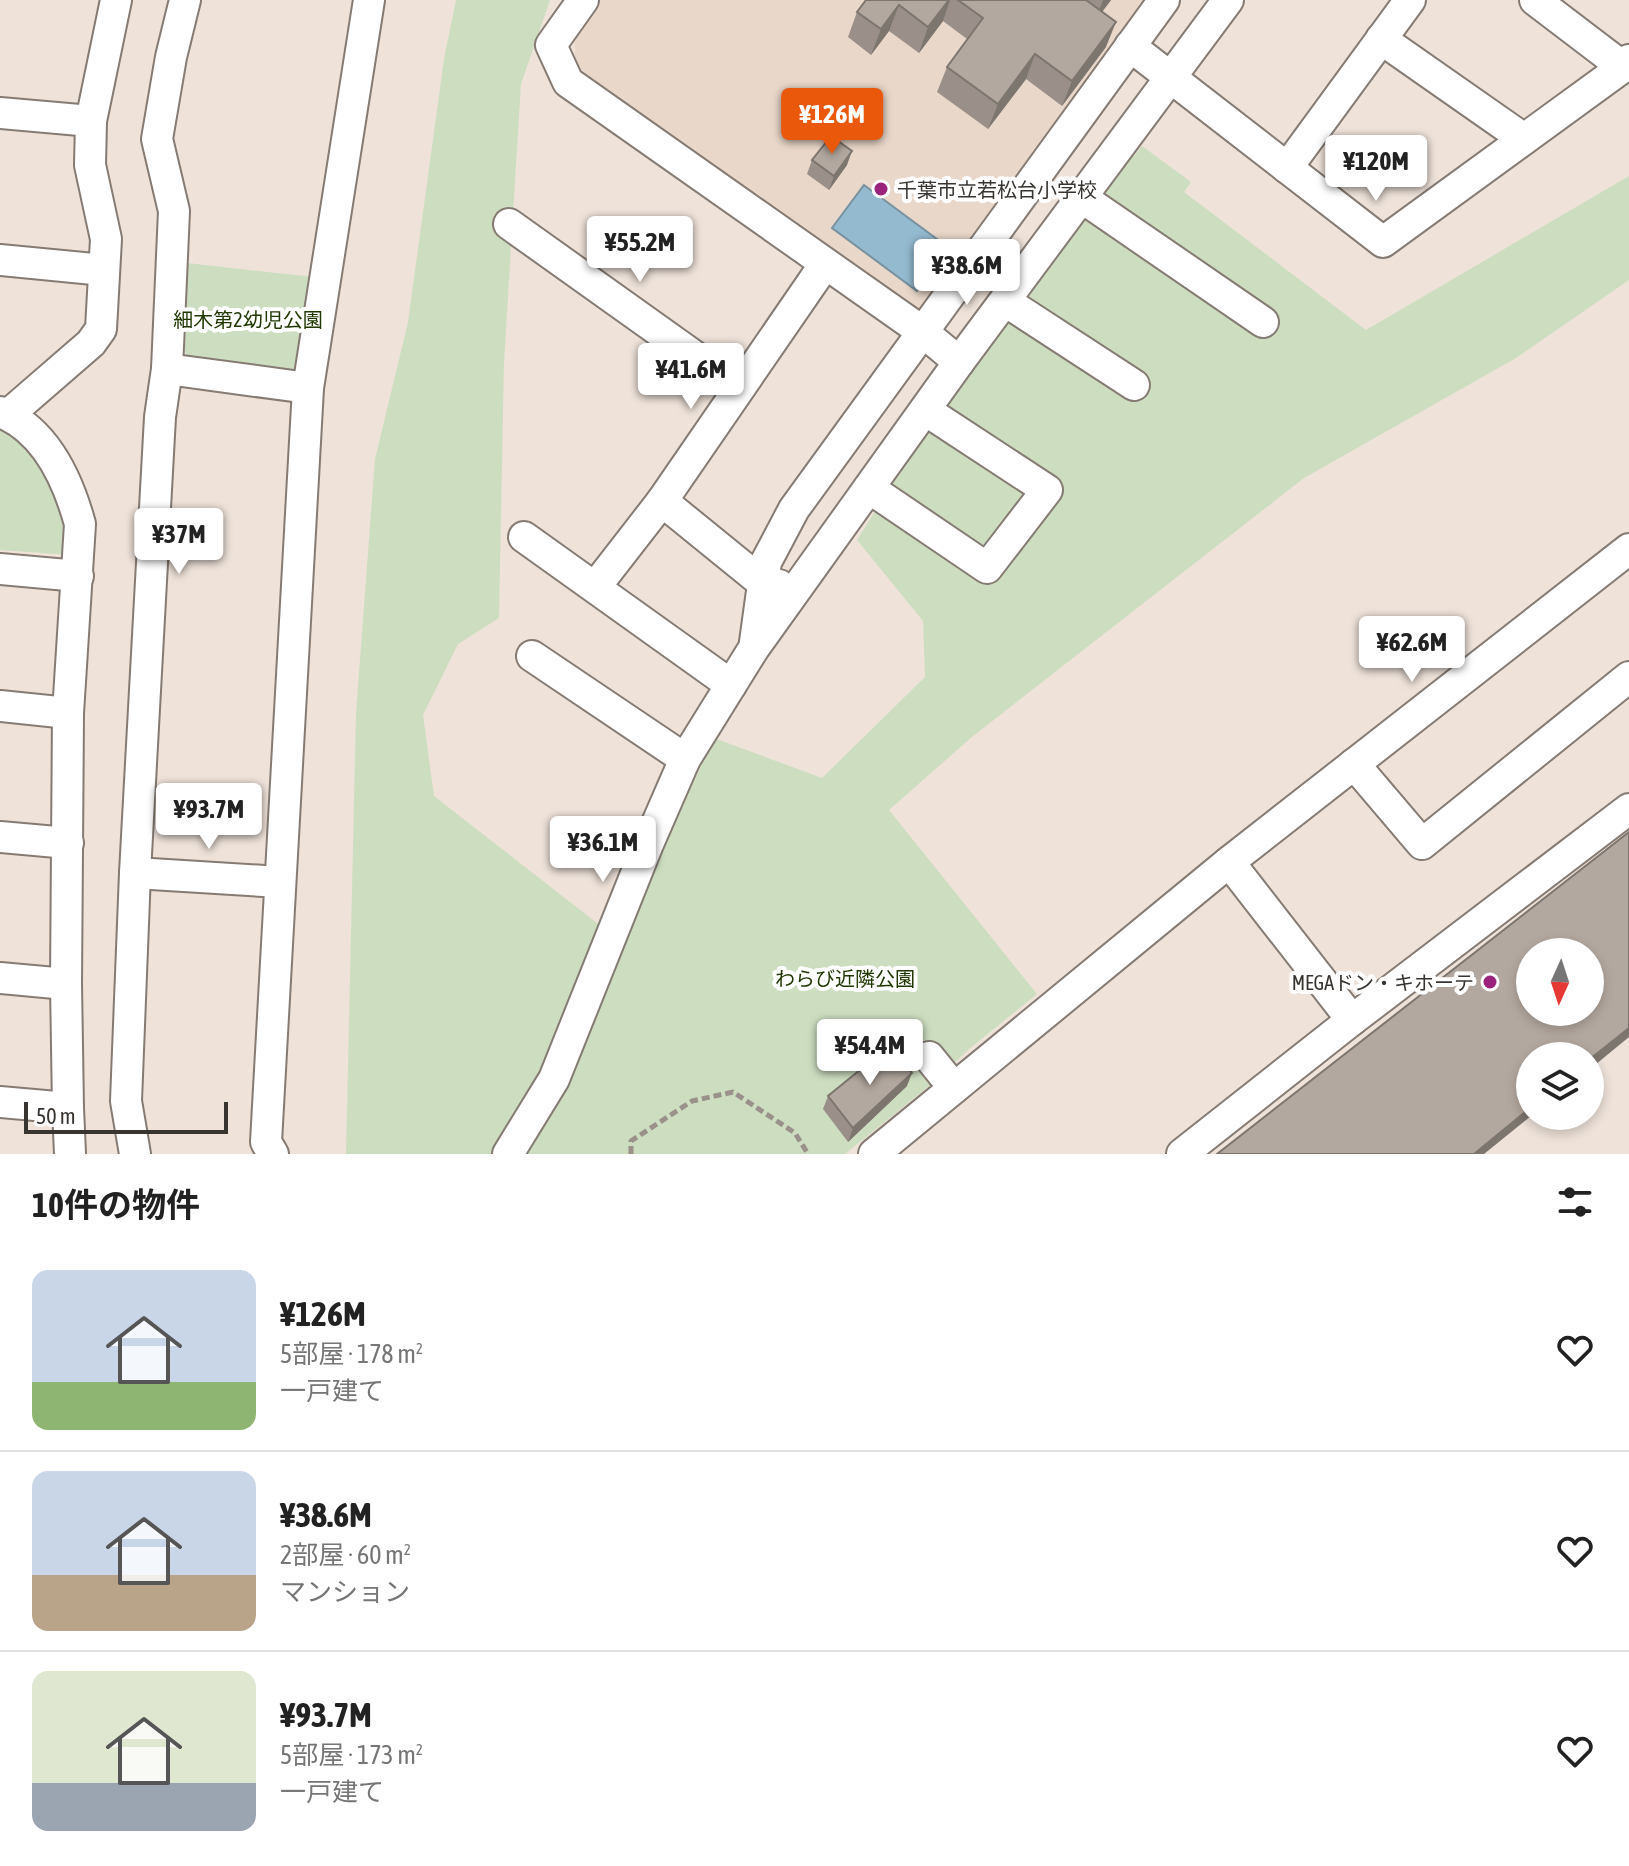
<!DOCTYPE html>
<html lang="ja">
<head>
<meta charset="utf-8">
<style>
	body { margin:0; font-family:"Asap Condensed","Noto Sans JP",sans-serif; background:#f2f2f2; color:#222; height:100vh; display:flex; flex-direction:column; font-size:30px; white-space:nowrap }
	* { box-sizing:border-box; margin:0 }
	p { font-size:26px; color:#767676 }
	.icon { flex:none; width:44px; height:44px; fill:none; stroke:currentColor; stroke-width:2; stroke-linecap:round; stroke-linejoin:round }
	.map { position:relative; height:1154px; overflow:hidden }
	.side { display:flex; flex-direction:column; background:#fff; flex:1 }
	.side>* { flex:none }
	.needle { width:52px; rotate:183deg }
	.controls { position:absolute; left:1516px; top:938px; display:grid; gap:16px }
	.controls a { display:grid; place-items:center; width:88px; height:88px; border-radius:50%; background:#fff; box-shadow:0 4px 12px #0003; font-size:40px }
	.scale { position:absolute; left:24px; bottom:20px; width:204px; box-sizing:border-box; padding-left:8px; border:4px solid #383430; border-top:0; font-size:22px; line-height:28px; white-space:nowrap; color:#383430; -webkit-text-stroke:6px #fff; paint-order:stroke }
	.price { position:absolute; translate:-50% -68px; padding:0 18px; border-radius:8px; background:#fff; color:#222; font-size:26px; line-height:52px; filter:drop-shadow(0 2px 4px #0008) }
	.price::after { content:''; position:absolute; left:50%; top:48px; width:24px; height:18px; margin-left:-12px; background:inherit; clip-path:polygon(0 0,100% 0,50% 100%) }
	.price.current { background:#ea580c; color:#fff }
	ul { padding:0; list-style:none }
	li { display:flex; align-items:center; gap:24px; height:200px; padding:0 32px }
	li+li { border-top:2px solid #e0e0e0 }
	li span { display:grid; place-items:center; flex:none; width:224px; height:160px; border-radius:16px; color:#555 }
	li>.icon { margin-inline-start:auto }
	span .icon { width:96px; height:96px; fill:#fffc; stroke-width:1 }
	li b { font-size:34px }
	h2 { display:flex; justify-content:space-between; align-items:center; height:96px; padding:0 32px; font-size:34px }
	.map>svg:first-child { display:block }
</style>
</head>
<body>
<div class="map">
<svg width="1629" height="1154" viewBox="0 0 1629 1154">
	<rect width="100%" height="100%" fill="#eee2d9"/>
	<polygon fill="#e9d7c9" points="598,0 1158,0 929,311 913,313 576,66 574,33"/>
	<g fill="#cddec0">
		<polygon points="456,0 550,0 521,84 504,362 499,618 458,644 423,715 434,796 620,941 714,738 822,778 925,677 923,621 857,540 959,376 1129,151 1135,155 1142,146 1191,182 1184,192 1366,330 1629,176 1629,280 1516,358 1304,478 973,736 889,810 1037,994 968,1050 934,1082 845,1154 346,1154 356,713 375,459 408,322 444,59"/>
		<polygon points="187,263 313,277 301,373 194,363 181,347"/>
		<polygon points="0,424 17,434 60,484 70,555 0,550"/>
	</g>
	<polygon fill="#94bad0" stroke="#7892a0" stroke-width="2" points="864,185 949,248 917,291 832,228"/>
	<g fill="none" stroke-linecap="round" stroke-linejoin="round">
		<g stroke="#857b73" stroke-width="34">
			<g id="minor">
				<polyline points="583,0 551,45 568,82 923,332 959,362"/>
				<polyline points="1535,0 1623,67"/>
				<polyline points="1381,39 1524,139"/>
				<polyline points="1130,46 1383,242 1623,67 1629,60"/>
				<polyline points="0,113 91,121"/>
				<polyline points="1287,168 1410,0"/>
				<polyline points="1081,197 1263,322"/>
				<polyline points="509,224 739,388"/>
				<polyline points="0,260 104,270"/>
				<polyline points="1005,301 1134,385"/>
				<polyline points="167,369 308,388"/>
				<path d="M0 412C46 430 68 480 80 524L68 713 66 984 68 1108 70 1154"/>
				<polyline points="8,415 91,343 101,329 106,239 90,165 91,121 116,0"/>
				<polyline points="869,488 987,568 1047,490 925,410"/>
				<polyline points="662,501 763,583 779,585"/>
				<polyline points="524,537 731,685"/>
				<polyline points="0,569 78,576"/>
				<polyline points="596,586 662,501 825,264"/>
				<polyline points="755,642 766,562 794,509 1164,0"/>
				<polyline points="532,656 685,759"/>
				<polyline points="0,706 68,713"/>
				<polyline points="1354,764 1422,844 1629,677"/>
				<polyline points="0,837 68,843"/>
				<polyline points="1229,862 1352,1020"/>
				<polyline points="135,873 280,882"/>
				<polyline points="0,978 66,984"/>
				<polyline points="929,1057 954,1088"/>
				<polyline points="0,1102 68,1108"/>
				<polyline points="135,1154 126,1101 135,873 160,417 167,369 174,211 157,139 171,57 185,0"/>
				<polyline points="273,1154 266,1142 308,388 369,0"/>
				<polyline points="508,1154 554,1079 648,844 685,759 754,648 959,362 1228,0"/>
				<polyline points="874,1154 1229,862 1629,549"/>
				<polyline points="1182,1154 1352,1020 1629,809"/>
			</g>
		</g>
		<polyline stroke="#99918a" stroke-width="5" stroke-dasharray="8 4" stroke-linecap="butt" points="631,1154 631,1141 692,1101 733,1092 795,1133 808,1154"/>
		<use href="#minor" stroke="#fff" stroke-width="30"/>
	</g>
	<g fill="#9a9089">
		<polygon points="866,0 1111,0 1102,12 1106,47 1062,106 1026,79 988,129 937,92 947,67 967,39 943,21 919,53 889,31 871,55 848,37 857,12"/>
		<polygon points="812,160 847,165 829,190 807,174"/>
		<polygon points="907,1086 848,1142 823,1109 828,1096"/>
	</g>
	<g fill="#7d766f">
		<polygon points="949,0 950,0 943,21 919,53 928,27"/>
		<polygon points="1103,0 1111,0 1095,21"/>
		<polygon points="899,5 889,31 871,55 881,29"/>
		<polygon points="1116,22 1106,47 1062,106 1072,81"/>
		<polygon points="1035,54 1026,79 988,129 998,104"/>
		<polygon points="852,151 847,165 829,190 834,176"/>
		<polygon points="1629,1028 1629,1037 1590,1069 1590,1059"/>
		<polygon points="912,1073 907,1086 848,1142 853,1128"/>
		<polygon points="1530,1108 1530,1116 1531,1116 1484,1154 1473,1154"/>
	</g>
	<g fill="#b3a89f" stroke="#7d766f" stroke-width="2" fill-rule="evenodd">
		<polygon points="866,0 949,0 928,27 899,5 881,29 857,12"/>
		<polygon points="958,0 1086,0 1116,22 1072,81 1035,54 998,104 947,67 983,18"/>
		<polygon points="831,136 852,151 834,176 812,160"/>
		<path d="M1629 832V1028L1590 1059V1056H1530V1108L1474 1154H1217ZM1530 952H1590V1012H1530Z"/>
		<polygon points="888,1047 912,1073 853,1128 828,1096"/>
	</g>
	<g fill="#9a237d" stroke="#fff" stroke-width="3">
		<circle cx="881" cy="189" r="8"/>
		<circle cx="1490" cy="982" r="8"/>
	</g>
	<g text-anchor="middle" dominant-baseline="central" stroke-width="8" stroke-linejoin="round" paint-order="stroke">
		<g font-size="20" fill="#383430" stroke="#fff" text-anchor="start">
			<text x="897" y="189">千葉市立若松台小学校</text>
			<text x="1474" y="982" text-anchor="end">MEGAドン・キホーテ</text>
		</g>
		<g font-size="20" fill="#213802" stroke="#fff">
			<text x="248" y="319">細木第2幼児公園</text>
			<text x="845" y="978">わらび近隣公園</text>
		</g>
	</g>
</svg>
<div class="controls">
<a><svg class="needle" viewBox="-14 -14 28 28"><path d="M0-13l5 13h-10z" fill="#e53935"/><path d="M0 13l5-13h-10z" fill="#767676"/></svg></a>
<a><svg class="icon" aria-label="layers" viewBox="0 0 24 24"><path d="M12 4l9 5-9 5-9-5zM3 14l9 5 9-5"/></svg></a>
</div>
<div class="scale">50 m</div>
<b class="price current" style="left:832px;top:156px">¥126M</b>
<b class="price" style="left:1376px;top:203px">¥120M</b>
<b class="price" style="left:640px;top:284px">¥55.2M</b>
<b class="price" style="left:967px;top:307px">¥38.6M</b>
<b class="price" style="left:691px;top:411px">¥41.6M</b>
<b class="price" style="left:179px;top:576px">¥37M</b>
<b class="price" style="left:1412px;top:684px">¥62.6M</b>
<b class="price" style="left:209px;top:851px">¥93.7M</b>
<b class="price" style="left:603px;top:884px">¥36.1M</b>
<b class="price" style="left:870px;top:1087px">¥54.4M</b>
</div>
<section class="side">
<h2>10件の物件<svg class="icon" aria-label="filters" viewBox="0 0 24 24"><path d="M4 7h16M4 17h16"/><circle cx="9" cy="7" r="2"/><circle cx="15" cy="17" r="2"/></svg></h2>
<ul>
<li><span style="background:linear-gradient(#c9d6e8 70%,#8fb573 0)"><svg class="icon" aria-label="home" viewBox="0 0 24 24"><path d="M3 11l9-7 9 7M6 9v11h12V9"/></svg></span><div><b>¥126M</b><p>5部屋 · 178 m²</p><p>一戸建て</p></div><svg class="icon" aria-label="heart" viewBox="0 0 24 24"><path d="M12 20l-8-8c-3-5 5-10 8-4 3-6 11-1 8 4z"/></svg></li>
<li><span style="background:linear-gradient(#c9d6e8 65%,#b9a48a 0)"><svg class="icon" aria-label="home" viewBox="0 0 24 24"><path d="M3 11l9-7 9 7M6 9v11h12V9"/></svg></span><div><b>¥38.6M</b><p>2部屋 · 60 m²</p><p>マンション</p></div><svg class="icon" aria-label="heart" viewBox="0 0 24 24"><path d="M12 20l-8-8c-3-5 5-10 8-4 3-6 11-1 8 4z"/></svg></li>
<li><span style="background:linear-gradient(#dfe7d0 70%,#9aa5b1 0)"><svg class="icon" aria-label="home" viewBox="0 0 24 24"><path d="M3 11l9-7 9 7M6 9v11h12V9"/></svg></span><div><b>¥93.7M</b><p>5部屋 · 173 m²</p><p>一戸建て</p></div><svg class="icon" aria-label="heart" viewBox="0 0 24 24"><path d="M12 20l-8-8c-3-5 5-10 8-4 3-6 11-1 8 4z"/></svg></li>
</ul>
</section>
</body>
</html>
